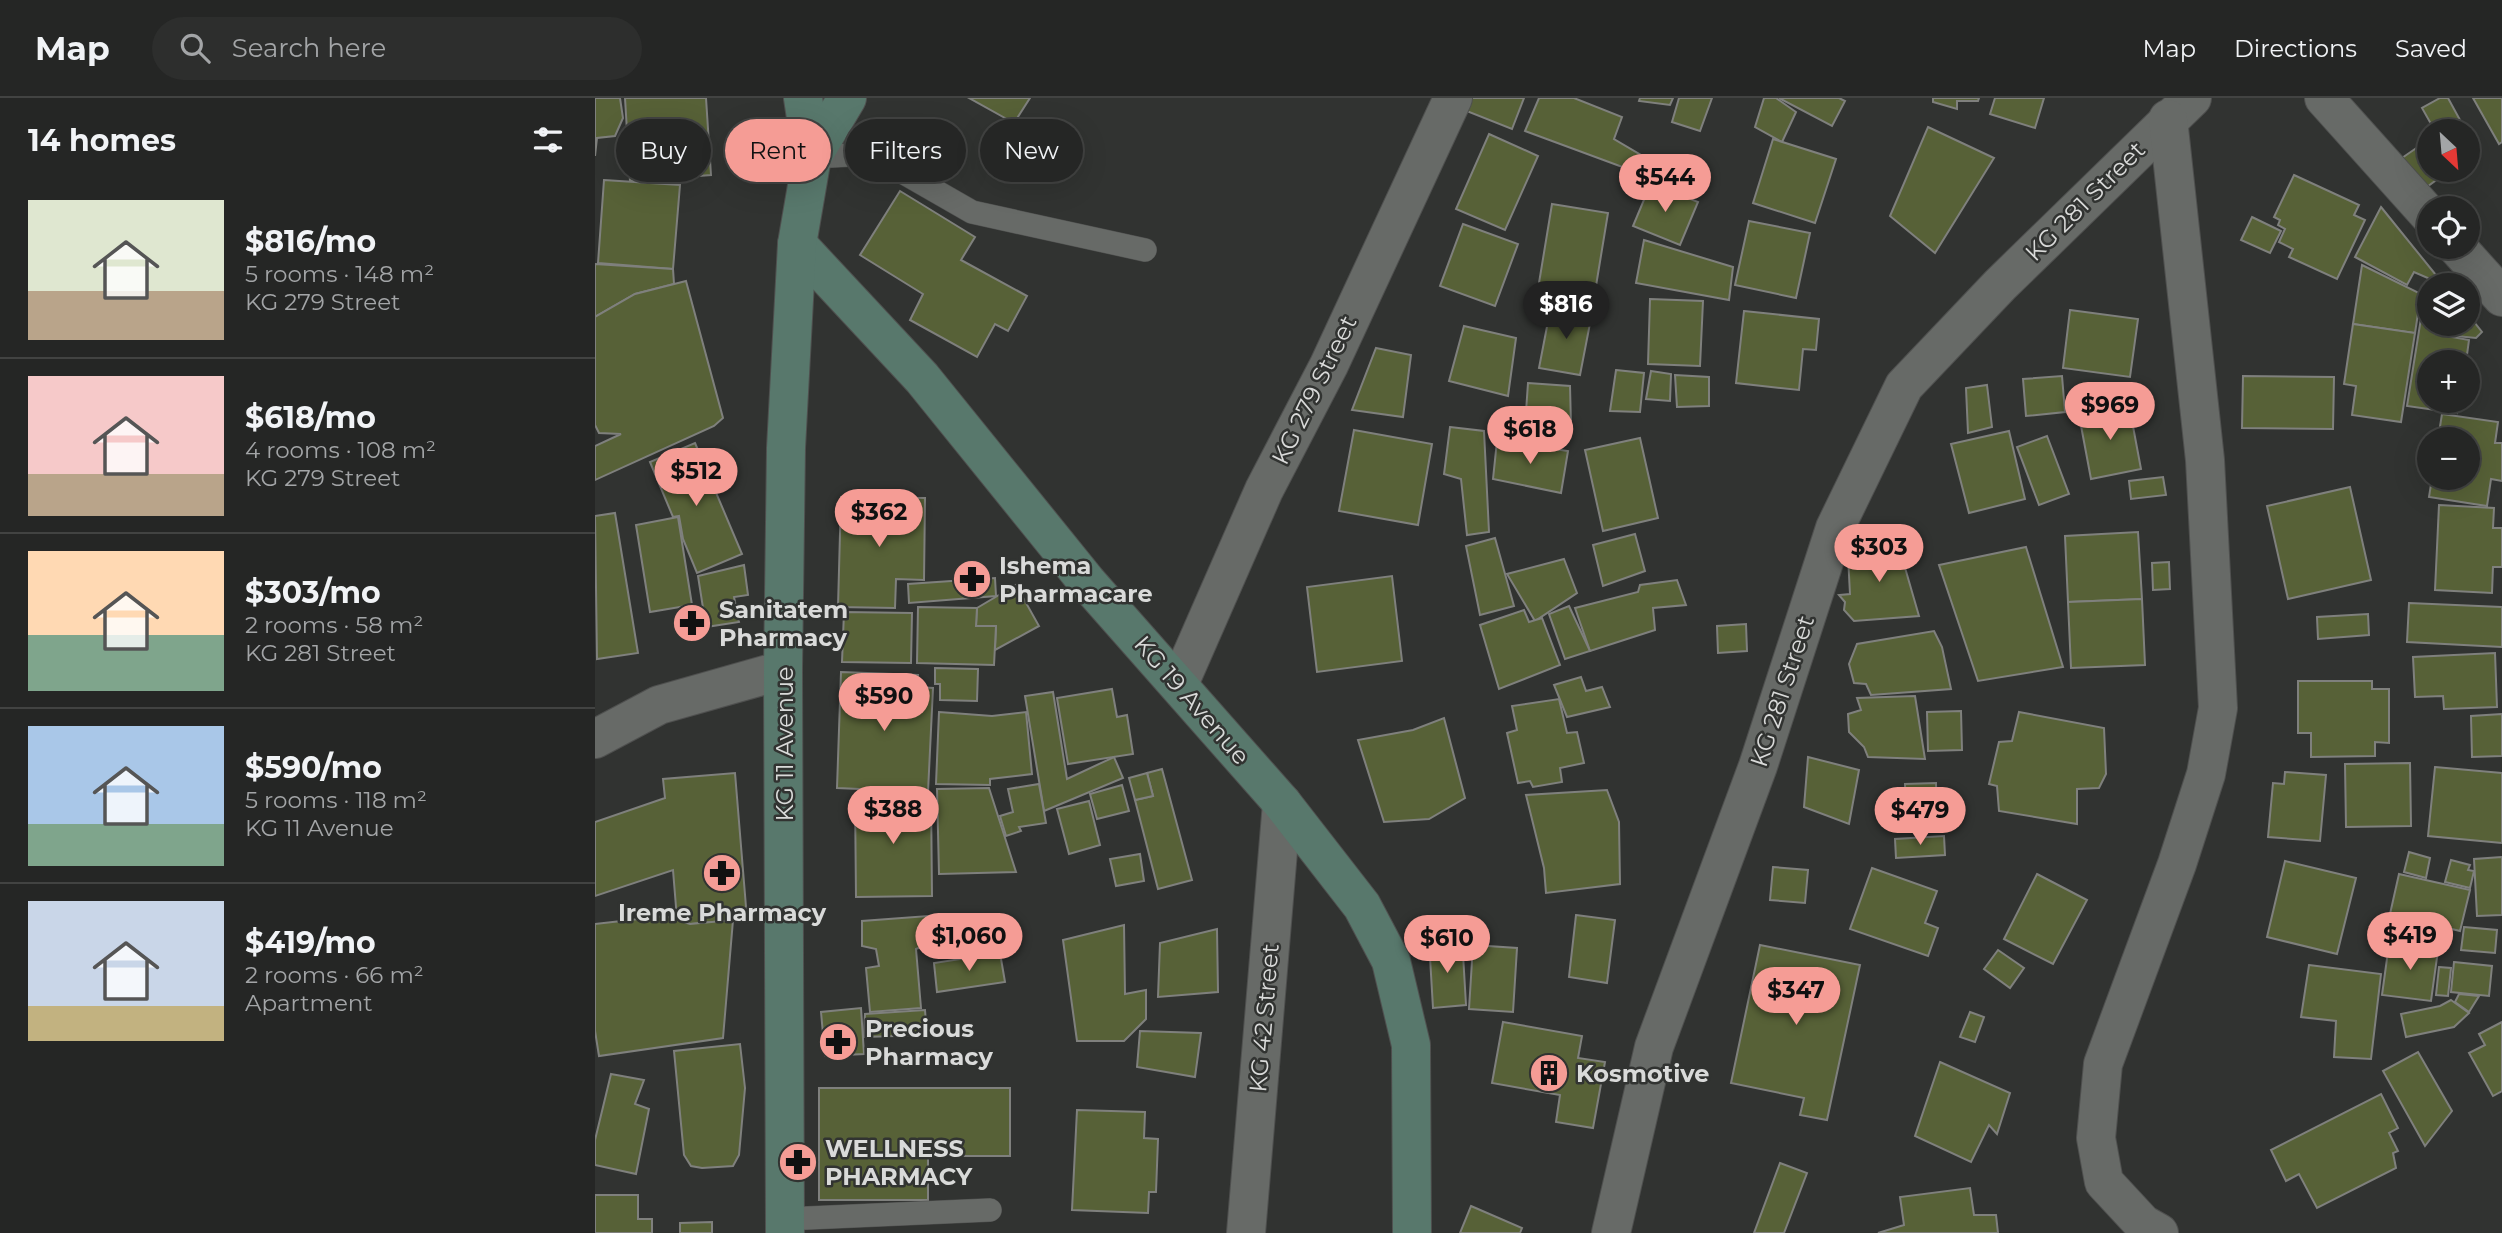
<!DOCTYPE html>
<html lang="en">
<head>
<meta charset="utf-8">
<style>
	body { margin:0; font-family:Montserrat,sans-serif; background:#2d2e2d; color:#f1f3f6; height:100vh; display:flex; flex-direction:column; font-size:26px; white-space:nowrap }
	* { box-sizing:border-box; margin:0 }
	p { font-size:23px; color:#a3a5a7 }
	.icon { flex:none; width:38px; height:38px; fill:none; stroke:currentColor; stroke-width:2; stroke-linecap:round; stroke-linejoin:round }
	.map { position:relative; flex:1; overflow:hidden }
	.sheet { display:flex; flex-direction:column; background:#252625; width:595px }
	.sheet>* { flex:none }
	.hud { position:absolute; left:21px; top:21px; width:665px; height:63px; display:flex; gap:14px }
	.needle { width:46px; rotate:154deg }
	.fabs { position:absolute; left:1822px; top:21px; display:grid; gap:14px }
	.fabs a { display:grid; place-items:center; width:63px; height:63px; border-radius:50%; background:#252625; box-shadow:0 7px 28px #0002,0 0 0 2px #424342; font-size:35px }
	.price { position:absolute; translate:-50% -60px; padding:0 16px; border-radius:24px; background:#f59c95; color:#111; font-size:23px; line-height:46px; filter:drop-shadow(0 2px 4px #0008) }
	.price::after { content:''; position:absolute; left:50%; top:42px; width:21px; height:16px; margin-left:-10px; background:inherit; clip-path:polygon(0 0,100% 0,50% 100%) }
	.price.selected { background:#222; color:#fff }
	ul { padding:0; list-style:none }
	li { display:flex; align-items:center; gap:21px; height:175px; padding:0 28px }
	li+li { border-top:2px solid #424342 }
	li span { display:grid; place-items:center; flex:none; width:196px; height:140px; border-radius:0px; color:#555 }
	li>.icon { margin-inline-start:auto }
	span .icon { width:84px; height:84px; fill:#fffc; stroke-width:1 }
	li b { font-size:30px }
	h2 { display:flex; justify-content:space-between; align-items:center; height:84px; padding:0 28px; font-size:30px }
	.chip { padding:0 24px; border-radius:32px; background:#252625; box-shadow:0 7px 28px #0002,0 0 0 2px #424342; font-size:24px; line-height:63px }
	.chip.selected { background:#f59c95; color:#111 }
	header { display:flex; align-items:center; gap:42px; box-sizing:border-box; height:98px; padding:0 35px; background:#252625; border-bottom:2px solid #424342 }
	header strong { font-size:33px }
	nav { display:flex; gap:38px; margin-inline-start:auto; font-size:24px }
	.search { width:490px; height:63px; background:#2d2e2d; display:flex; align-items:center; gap:18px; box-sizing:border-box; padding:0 24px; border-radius:38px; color:#a3a5a7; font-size:26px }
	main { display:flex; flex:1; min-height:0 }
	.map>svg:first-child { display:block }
</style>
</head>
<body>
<header>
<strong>Map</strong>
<div class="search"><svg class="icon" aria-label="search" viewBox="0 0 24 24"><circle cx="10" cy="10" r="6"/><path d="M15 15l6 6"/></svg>Search here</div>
<nav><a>Map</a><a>Directions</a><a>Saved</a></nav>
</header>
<main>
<section class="sheet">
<h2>14 homes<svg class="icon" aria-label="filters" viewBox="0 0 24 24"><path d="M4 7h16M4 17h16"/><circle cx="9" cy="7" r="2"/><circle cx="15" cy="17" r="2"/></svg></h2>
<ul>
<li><span style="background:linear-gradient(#dfe7d0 65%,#b9a48a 0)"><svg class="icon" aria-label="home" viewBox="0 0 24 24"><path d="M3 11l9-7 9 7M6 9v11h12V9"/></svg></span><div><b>$816/mo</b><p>5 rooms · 148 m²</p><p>KG 279 Street</p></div></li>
<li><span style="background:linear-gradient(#f6c9c9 70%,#b9a48a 0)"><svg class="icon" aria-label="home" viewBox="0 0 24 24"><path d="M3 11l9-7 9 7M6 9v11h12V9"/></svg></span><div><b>$618/mo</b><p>4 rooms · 108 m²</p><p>KG 279 Street</p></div></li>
<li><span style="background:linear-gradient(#ffd9b3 60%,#7fa58c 0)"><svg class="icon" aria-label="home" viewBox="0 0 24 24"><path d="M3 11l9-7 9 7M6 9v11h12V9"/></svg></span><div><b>$303/mo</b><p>2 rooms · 58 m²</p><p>KG 281 Street</p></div></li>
<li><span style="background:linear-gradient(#a9c7e8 70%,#7fa58c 0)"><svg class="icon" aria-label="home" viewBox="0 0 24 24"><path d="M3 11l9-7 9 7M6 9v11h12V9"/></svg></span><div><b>$590/mo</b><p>5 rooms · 118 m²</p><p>KG 11 Avenue</p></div></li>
<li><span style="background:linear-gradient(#c9d6e8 75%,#c2b280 0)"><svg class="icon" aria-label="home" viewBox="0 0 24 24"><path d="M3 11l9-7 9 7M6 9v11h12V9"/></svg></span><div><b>$419/mo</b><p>2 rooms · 66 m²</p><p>Apartment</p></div></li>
</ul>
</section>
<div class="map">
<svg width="1907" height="1135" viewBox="0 0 1907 1135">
	<rect width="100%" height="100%" fill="#313331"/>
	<g fill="#576137" stroke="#7f807d" stroke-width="2">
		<polygon points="0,0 25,0 28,20 20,38 2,40 0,58"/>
		<polygon points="30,0 111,0 116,77 35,83"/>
		<polygon points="374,0 435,0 419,25"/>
		<polygon points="868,0 929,0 917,31 864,10"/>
		<polygon points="944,0 979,0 1027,19 1019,41 1056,63 1049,77 930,33"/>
		<polygon points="1045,0 1078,0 1075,7 1044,3"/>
		<polygon points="1084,0 1117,0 1105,33 1077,24"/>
		<polygon points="1169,0 1181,0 1201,14 1187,44 1160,29"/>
		<polygon points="1184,0 1244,0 1250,3 1237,28"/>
		<polygon points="1338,0 1384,0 1383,3 1362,3 1362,11 1338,4"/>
		<polygon points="1400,0 1449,0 1440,30 1395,16"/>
		<polygon points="1845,0 1853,0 1871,33 1840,33 1827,10"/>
		<polygon points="1878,0 1907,0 1907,44 1904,46"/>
		<polygon points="1333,29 1399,60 1340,155 1295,118"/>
		<polygon points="894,36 943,58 910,132 861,111"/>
		<polygon points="1872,36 1884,57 1872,64"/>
		<polygon points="1178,41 1241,61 1220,125 1158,105"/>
		<polygon points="1833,42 1834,72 1855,72 1829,91 1807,60"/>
		<polygon points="1699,77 1764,107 1759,117 1770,122 1742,181 1694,159 1698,151 1684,144 1690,131 1683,127 1685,122 1679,119"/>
		<polygon points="9,82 85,87 78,171 3,165"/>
		<polygon points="1056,85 1103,104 1085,147 1038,128"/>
		<polygon points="305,93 380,139 366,162 432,198 413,233 400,226 382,259 315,222 328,196 265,157"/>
		<polygon points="957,106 1013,115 1000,194 944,185"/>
		<polygon points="1786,109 1849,187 1819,174 1812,187 1760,159"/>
		<polygon points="1657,119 1686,133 1675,155 1646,142"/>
		<polygon points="1154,123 1215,135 1201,200 1140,187"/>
		<polygon points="868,126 923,146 900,208 845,188"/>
		<polygon points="1049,142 1138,169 1134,202 1041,185"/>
		<polygon points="0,166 78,171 79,186 40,196 0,219"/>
		<polygon points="1767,167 1826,196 1820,235 1758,226"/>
		<polygon points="91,183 128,320 119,328 0,382 0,348 26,336 4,335 0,327 0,219 40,196"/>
		<polygon points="1055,201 1108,203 1105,268 1053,266"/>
		<polygon points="956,208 997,215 985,277 944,270"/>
		<polygon points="1475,212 1543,221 1535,279 1468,270"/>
		<polygon points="1149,213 1224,221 1221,252 1208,251 1204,292 1141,285"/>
		<polygon points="1827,214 1834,215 1834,226 1841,226 1840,236 1874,242 1871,264 1834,264 1834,303 1864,303 1862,315 1812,308"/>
		<polygon points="1872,215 1887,234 1881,240 1841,236 1843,226 1872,226"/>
		<polygon points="1758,226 1820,235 1806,324 1757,317 1761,288 1749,286"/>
		<polygon points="869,228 921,240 913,298 854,283"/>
		<polygon points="781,250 816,257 808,319 757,312"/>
		<polygon points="1021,272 1049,275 1045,314 1015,313"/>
		<polygon points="1056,273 1076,276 1075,303 1051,301"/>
		<polygon points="1080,277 1114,279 1114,308 1082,309"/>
		<polygon points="1467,278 1470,314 1431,318 1428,281"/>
		<polygon points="1648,278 1739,279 1738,331 1647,330"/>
		<polygon points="933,285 975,288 976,328 930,328"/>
		<polygon points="1392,287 1397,329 1373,335 1371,290"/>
		<polygon points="1534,307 1546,371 1496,381 1484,317"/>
		<polygon points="1847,316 1903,324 1900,345 1907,345 1907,383 1896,381 1892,408 1834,399 1837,380 1872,380 1872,341 1843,341"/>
		<polygon points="855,329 889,333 894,434 872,437 866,381 849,376"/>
		<polygon points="759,332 837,346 823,427 744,413"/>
		<polygon points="1414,333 1430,401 1374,415 1356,346"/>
		<polygon points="1452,338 1474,396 1444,407 1422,349"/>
		<polygon points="1045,340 1063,420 1008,433 990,352"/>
		<polygon points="902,343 973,353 966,395 898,381"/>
		<polygon points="100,345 147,456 102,475 88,441 84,418 78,419 55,364"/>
		<polygon points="1568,379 1571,397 1536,401 1534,383"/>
		<polygon points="1755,389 1776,482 1693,501 1672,408"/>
		<polygon points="246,399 330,400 329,482 301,481 300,510 243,509"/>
		<polygon points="1844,407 1899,410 1898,430 1907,430 1907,469 1898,469 1897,495 1840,492"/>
		<polygon points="20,415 43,555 2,561 0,418"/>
		<polygon points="83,419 97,507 55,514 41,427"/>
		<polygon points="1543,434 1547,501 1473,504 1470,438"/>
		<polygon points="1040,436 1050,473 1008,488 998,447"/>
		<polygon points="900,440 919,508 885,517 871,448"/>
		<polygon points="1302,442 1324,518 1259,523 1249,512 1250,504 1244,497 1255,496 1253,458 1270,455 1269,445"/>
		<polygon points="1431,449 1468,569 1383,583 1344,467"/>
		<polygon points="969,461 982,495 940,523 912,476"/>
		<polygon points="1574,464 1575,491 1558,492 1557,465"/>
		<polygon points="149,467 153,497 139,499 144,524 111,529 103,478"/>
		<polygon points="797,478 807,563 722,574 712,489"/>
		<polygon points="400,480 401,498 314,505 313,486"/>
		<polygon points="1082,482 1091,507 1058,510 1060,532 995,553 980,510 1043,494 1045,487"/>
		<polygon points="421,487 444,528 400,552 401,528 381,528 382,510"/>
		<polygon points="1547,501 1550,567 1476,570 1473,504"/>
		<polygon points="1814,505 1907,509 1907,549 1812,544"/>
		<polygon points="974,508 995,553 970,561 954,516"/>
		<polygon points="323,509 382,510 381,528 401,528 399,567 322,565"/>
		<polygon points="929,512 934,524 947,520 965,567 904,591 885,527"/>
		<polygon points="249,514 317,515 316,565 247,564"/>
		<polygon points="1773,516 1774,537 1723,541 1722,519"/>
		<polygon points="1151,526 1152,553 1123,555 1122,528"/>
		<polygon points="1339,533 1347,549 1356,591 1276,597 1271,586 1259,585 1254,566 1262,546"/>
		<polygon points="1900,555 1902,609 1849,611 1848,598 1820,599 1818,559"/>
		<polygon points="340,570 383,571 382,603 345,602 345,586 340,586"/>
		<polygon points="246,574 323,577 322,589 338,590 333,694 242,690"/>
		<polygon points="986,579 991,593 1007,589 1015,609 972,619 959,587"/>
		<polygon points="1703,583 1777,583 1777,591 1794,591 1794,645 1780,644 1780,658 1716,659 1716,635 1703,635"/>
		<polygon points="517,591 522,619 532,617 538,656 473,666 462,600"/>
		<polygon points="458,594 472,681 519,659 528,680 449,713 430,598"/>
		<polygon points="1320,598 1330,661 1273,659 1269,649 1254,634 1253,616 1266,612 1262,600"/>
		<polygon points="964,601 972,635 982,634 989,665 965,670 967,684 938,689 935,683 923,685 912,635 922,632 917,608"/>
		<polygon points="1366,613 1367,652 1333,653 1332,614"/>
		<polygon points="344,614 397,618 431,614 437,676 395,681 395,687 341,686"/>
		<polygon points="1424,614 1509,630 1511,676 1504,690 1482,691 1482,726 1404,713 1402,688 1394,686 1404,644 1417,643"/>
		<polygon points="1907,616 1907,658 1877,659 1876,618"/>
		<polygon points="849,620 870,700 834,721 789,724 763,642 818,632"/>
		<polygon points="1213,659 1264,672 1254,726 1209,709"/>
		<polygon points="1815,665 1816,728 1751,729 1750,666"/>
		<polygon points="1840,669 1907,675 1907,745 1833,738"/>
		<polygon points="567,671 597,782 563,791 540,702 558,698 552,675"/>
		<polygon points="1690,674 1731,677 1725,743 1673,739 1678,685 1689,686"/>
		<polygon points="140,675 152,821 95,826 82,821 78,772 0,798 0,724 70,700 68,681"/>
		<polygon points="552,675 558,698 540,702 534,680"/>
		<polygon points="1341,685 1342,722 1311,723 1310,686"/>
		<polygon points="444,686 451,725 424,729 426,733 411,738 405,718 418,714 413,691"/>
		<polygon points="527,687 534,713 502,721 495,696"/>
		<polygon points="394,690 421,774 344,776 342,691"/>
		<polygon points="1012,692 1024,724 1025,786 951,795 949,770 931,697"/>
		<polygon points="336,696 337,798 261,799 260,697"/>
		<polygon points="494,703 505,747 474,756 462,711"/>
		<polygon points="1349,738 1350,757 1301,760 1300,741"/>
		<polygon points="1814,754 1835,760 1831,780 1809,774"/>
		<polygon points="545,756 549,783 521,788 515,761"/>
		<polygon points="1907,759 1907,817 1882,818 1879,761"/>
		<polygon points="1856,762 1875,767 1873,772 1879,773 1875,790 1850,784"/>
		<polygon points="1690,763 1761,780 1742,856 1672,839"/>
		<polygon points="1178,769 1213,772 1210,805 1175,802"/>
		<polygon points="1277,770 1342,793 1330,825 1343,830 1333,858 1255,831"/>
		<polygon points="1442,776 1492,802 1458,866 1409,841"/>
		<polygon points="1804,776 1875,792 1865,833 1795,816"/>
		<polygon points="981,817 1020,822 1012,885 974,879"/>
		<polygon points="70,818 95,826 138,822 128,940 4,958 0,933 0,826"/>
		<polygon points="333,818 331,847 321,851 326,910 275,914 271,870 284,868 281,851 267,848 267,823"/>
		<polygon points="529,827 530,896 551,892 551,921 529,943 482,943 468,842"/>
		<polygon points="1869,829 1902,832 1900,855 1866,852"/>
		<polygon points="622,831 623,894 563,899 565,845"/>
		<polygon points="857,841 858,856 868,856 871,907 838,910 834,842"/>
		<polygon points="1794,846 1843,852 1836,903 1787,897"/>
		<polygon points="878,847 922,850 918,914 874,911"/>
		<polygon points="1165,847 1265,867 1232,1022 1205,1017 1209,1000 1136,985"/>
		<polygon points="1403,852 1429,870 1415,890 1389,871"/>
		<polygon points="405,855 410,884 342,894 339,865"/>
		<polygon points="1859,864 1897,868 1894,898 1856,894"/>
		<polygon points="1714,867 1786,876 1776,961 1739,959 1741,923 1706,919"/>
		<polygon points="1844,869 1856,870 1853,898 1841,897"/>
		<polygon points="1864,896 1884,898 1874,914 1860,904"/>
		<polygon points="1856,902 1874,915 1859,929 1811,939 1806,916 1845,908"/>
		<polygon points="266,910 269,956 230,958 226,914"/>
		<polygon points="330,912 332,937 269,939 270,916"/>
		<polygon points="1375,914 1389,919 1380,944 1365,939"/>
		<polygon points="908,924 987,938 983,960 1010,964 998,1030 961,1024 965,997 897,985"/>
		<polygon points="1907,924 1907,993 1898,998 1874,955 1890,947 1884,936"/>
		<polygon points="545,933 606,935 600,979 542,969"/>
		<polygon points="145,946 150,990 144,1057 138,1068 107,1070 96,1068 89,1057 79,953"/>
		<polygon points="1823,954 1857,1013 1830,1048 1788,973"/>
		<polygon points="1345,964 1415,995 1402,1036 1394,1027 1376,1064 1320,1038"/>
		<polygon points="16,976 49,982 40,1006 54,1011 41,1076 0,1067 0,1042"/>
		<polygon points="224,990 415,990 415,1058 333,1058 333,1102 224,1102"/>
		<polygon points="1786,996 1803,1030 1794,1035 1803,1053 1798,1055 1801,1070 1722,1110 1704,1076 1691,1083 1676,1052"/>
		<polygon points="482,1012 550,1014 549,1040 563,1041 561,1094 554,1094 553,1115 477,1112"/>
		<polygon points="1185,1065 1212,1075 1189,1135 1159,1135"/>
		<polygon points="1375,1090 1379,1117 1401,1117 1403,1135 1283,1135 1309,1127 1305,1099"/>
		<polygon points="0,1097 43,1097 43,1121 57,1121 57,1135 0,1135"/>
		<polygon points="876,1108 927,1130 925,1135 865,1135"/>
		<polygon points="117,1124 117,1135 85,1135 85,1125"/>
	</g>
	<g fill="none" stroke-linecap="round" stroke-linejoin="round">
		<g stroke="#4f504f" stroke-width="24">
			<g id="lane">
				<polyline points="217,59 276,56 377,114 550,152"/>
				<polyline points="190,1121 395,1112"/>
			</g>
		</g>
		<g stroke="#4f504f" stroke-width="40">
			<g id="street">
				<polyline points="1729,0 1834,117"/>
				<polyline points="1862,149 1907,199"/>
				<polyline points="584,586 669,392 734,267 858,0"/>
				<polyline points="0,641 64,607 188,572"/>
				<polyline points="651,1135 687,705"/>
				<polyline points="1016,1135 1059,949 1163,668 1240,430 1309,288 1405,187 1597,0"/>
				<polyline points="1564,1135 1548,1126 1509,1084 1501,1040 1508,966 1582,766 1611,676 1623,610 1610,362 1573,21"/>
			</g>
		</g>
		<g stroke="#4f504f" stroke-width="40">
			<g id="secondary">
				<polyline points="208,0 217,59"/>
				<polyline points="202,146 327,280 492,484 687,705 767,808 796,863 816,947 817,1135"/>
				<polyline points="190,1135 188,572 191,350 202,146 217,59 252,0"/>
			</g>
		</g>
		<use href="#lane" stroke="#676a67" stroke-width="23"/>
		<use href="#street" stroke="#676a67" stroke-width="38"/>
		<use href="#secondary" stroke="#58786c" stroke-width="38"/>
	</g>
	<defs>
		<g id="pharmacy-disc" transform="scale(2.0125)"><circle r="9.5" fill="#f59c95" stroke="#313331"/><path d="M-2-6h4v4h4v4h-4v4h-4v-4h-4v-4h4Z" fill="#111"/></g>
		<g id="building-disc" transform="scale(2.0125)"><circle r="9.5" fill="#f59c95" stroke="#313331"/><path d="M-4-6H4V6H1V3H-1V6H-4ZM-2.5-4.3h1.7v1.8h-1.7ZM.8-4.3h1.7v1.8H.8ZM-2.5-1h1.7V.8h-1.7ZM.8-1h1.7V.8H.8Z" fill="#111"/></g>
	</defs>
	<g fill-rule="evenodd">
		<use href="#pharmacy-disc" x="377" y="481"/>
		<use href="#pharmacy-disc" x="97" y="525"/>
		<use href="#pharmacy-disc" x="127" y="775"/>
		<use href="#pharmacy-disc" x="243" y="944"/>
		<use href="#building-disc" x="954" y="975"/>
		<use href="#pharmacy-disc" x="203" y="1064"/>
	</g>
	<g text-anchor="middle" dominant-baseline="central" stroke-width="5" stroke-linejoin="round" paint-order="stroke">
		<g font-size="24" fill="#d9dad9" stroke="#313331">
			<text transform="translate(1490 103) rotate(-45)">KG 281 Street</text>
			<text transform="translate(719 292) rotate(-64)">KG 279 Street</text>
			<text transform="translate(1187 593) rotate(-72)">KG 281 Street</text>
			<text transform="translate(597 602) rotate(49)">KG 19 Avenue</text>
			<text transform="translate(189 646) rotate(-90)">KG 11 Avenue</text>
			<text transform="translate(669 920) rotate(-85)">KG 42 Street</text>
		</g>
		<g font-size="24" font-weight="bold" fill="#d9dad9" stroke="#313331" text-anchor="start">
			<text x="404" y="467">Ishema<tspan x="404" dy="28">Pharmacare</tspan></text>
			<text x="124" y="511">Sanitatem<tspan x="124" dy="28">Pharmacy</tspan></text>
			<text x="127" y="814" text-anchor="middle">Ireme Pharmacy</text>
			<text x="270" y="930">Precious<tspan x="270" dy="28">Pharmacy</tspan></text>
			<text x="981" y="975">Kosmotive</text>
			<text x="230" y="1050">WELLNESS<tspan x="230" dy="28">PHARMACY</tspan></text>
		</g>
	</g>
</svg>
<div class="fabs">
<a><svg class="needle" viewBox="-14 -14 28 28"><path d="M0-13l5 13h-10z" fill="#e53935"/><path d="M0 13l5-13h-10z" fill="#a3a5a7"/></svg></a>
<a><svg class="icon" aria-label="locate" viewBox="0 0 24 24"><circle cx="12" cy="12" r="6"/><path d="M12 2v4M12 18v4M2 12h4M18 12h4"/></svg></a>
<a><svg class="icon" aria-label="layers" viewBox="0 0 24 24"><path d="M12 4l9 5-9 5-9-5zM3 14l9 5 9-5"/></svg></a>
<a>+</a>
<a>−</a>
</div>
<b class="price" style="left:1070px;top:116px">$544</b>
<b class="price selected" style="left:971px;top:243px">$816</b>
<b class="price" style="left:1515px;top:344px">$969</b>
<b class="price" style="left:935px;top:368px">$618</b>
<b class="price" style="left:101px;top:410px">$512</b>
<b class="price" style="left:284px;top:451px">$362</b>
<b class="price" style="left:1284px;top:486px">$303</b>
<b class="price" style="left:289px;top:635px">$590</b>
<b class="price" style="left:298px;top:748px">$388</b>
<b class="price" style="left:1325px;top:749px">$479</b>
<b class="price" style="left:1815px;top:874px">$419</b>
<b class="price" style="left:374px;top:875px">$1,060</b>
<b class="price" style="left:852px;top:877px">$610</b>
<b class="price" style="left:1201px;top:929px">$347</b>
<div class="hud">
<a class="chip">Buy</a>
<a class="chip selected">Rent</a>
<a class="chip">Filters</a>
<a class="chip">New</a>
</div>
</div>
</main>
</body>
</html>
